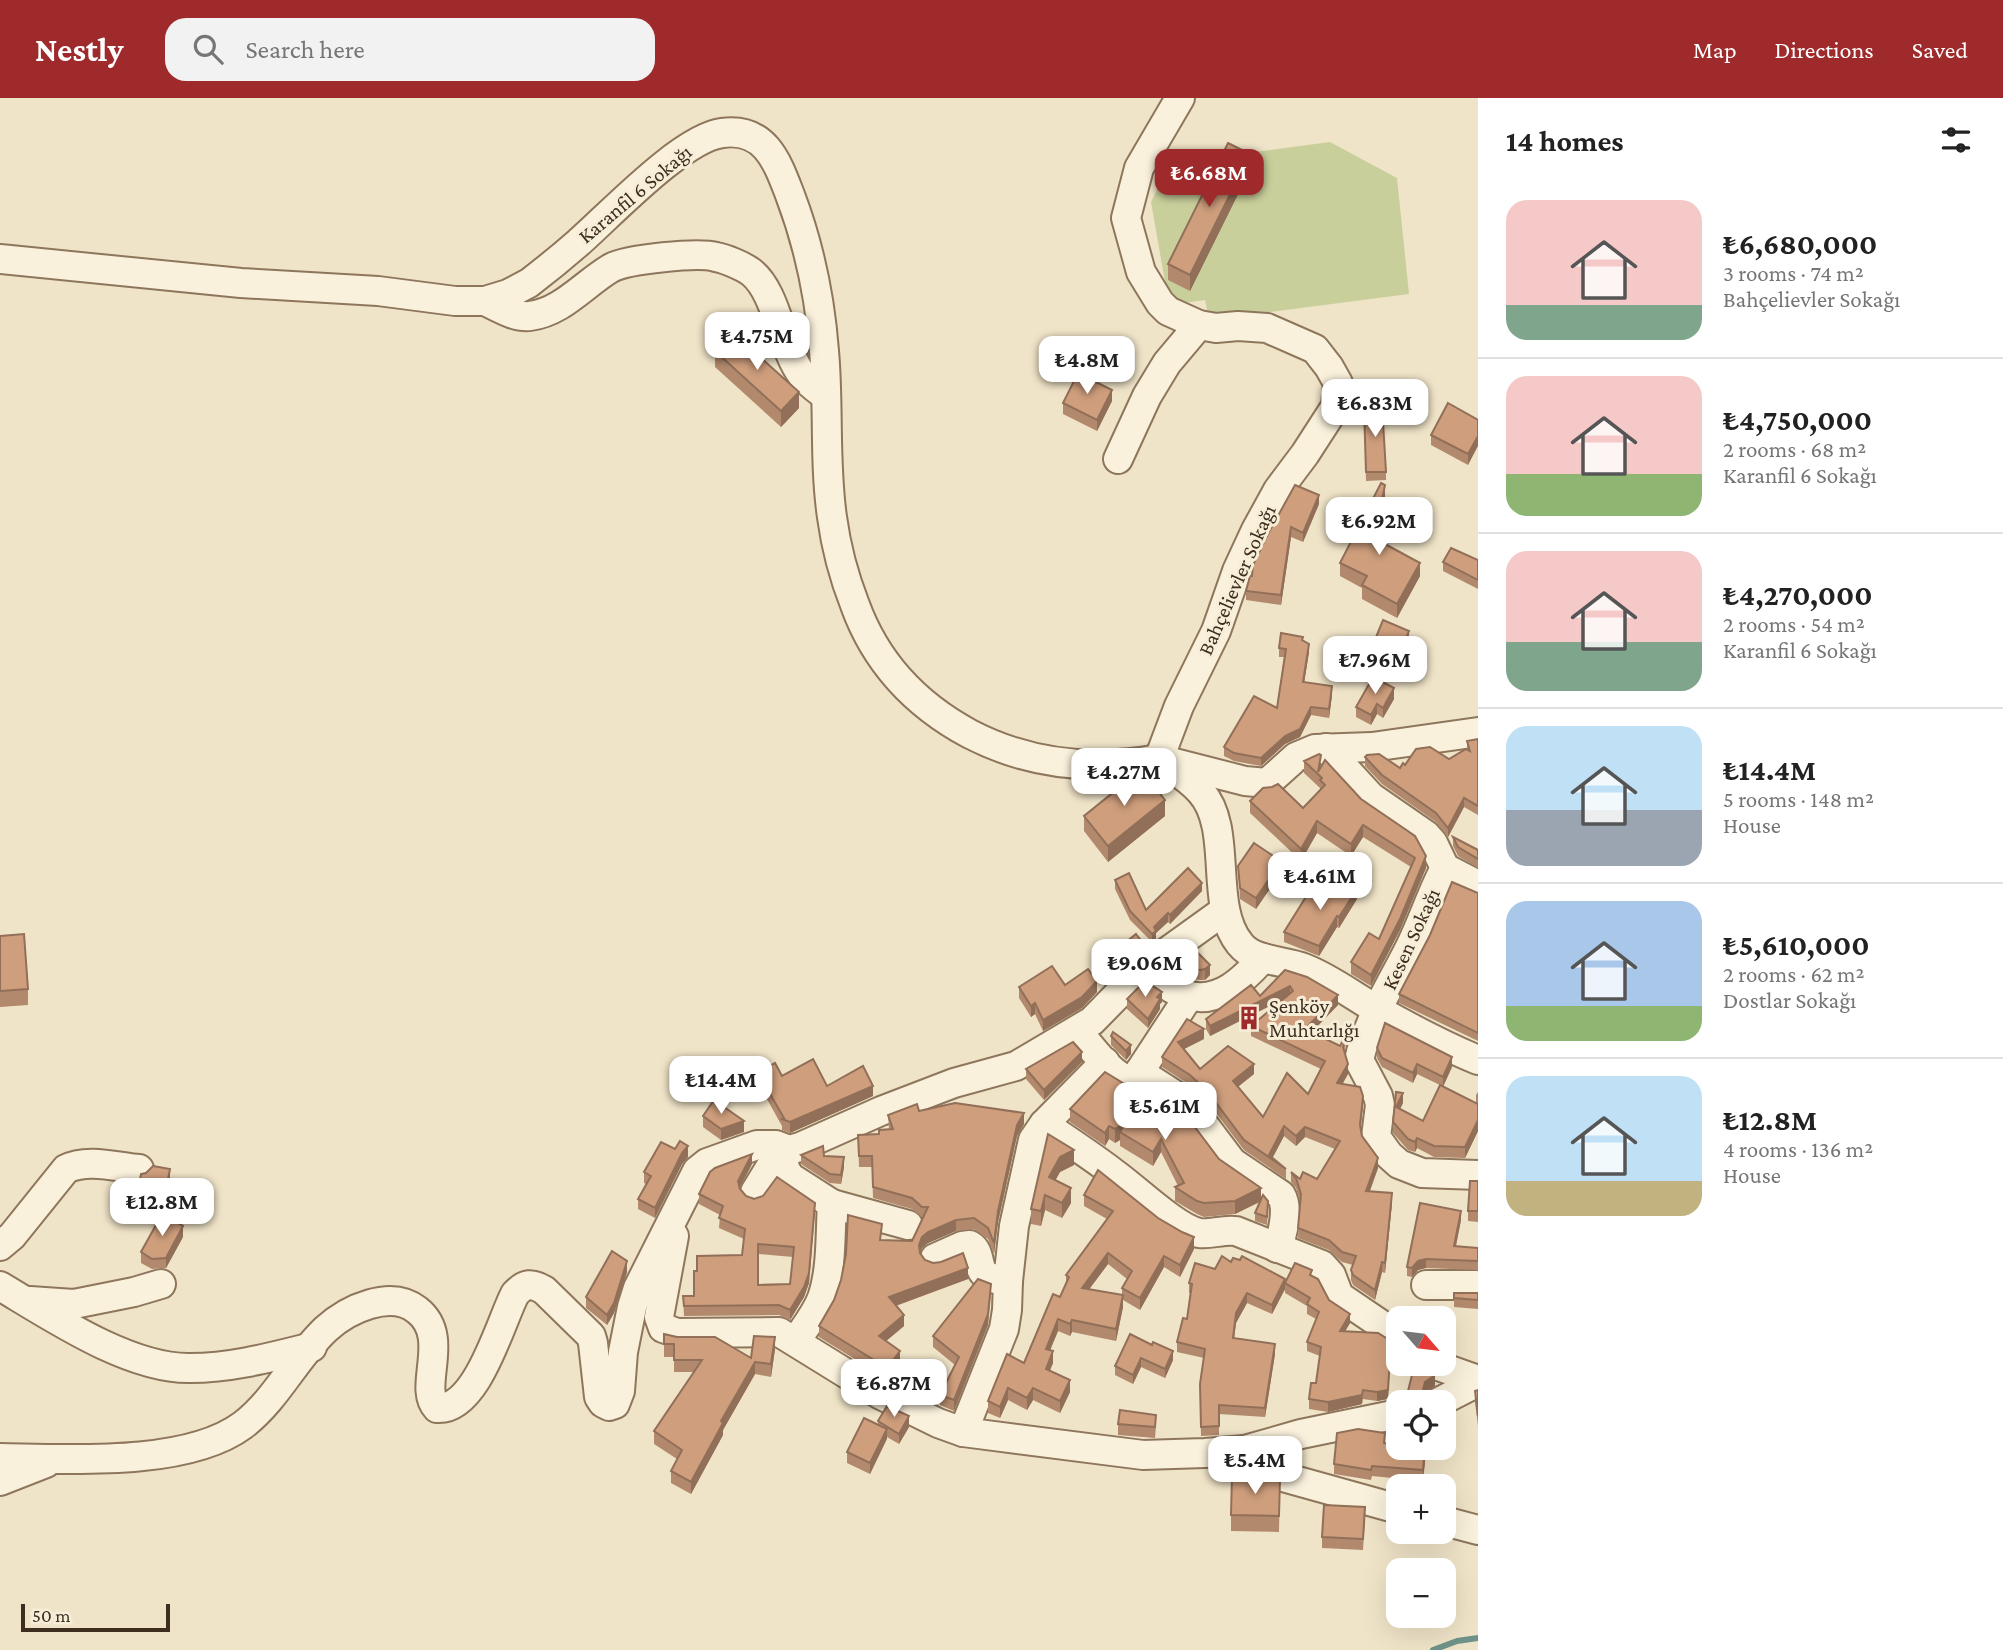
<!DOCTYPE html>
<html lang="en">
<head>
<meta charset="utf-8">
<style>
	body { margin:0; font-family:"Crimson Pro",serif; background:#f2f2f2; color:#222; height:100vh; display:flex; flex-direction:column; font-size:26px; white-space:nowrap }
	* { box-sizing:border-box; margin:0 }
	p { font-size:23px; color:#767676 }
	.icon { flex:none; width:38px; height:38px; fill:none; stroke:currentColor; stroke-width:2; stroke-linecap:round; stroke-linejoin:round }
	.map { position:relative; flex:1; overflow:hidden }
	.details { display:flex; flex-direction:column; background:#fff; width:525px }
	.details>* { flex:none }
	.needle { width:46px; rotate:118deg }
	.controls { position:absolute; left:1386px; top:1208px; display:grid; gap:14px }
	.controls a { display:grid; place-items:center; width:70px; height:70px; border-radius:14px; background:#fff; box-shadow:0 7px 28px #0002; font-size:35px }
	.scale { position:absolute; left:21px; bottom:18px; width:149px; box-sizing:border-box; padding-left:7px; border:4px solid #3d2e20; border-top:0; font-size:19px; line-height:24px; white-space:nowrap; color:#3d2e20; -webkit-text-stroke:5px #f7eed8; paint-order:stroke }
	.price { position:absolute; translate:-50% -60px; padding:0 16px; border-radius:14px; background:#fff; color:#222; font-size:23px; line-height:46px; filter:drop-shadow(0 2px 4px #0008) }
	.price::after { content:''; position:absolute; left:50%; top:42px; width:21px; height:16px; margin-left:-10px; background:inherit; clip-path:polygon(0 0,100% 0,50% 100%) }
	.price.current { background:#9e2a2b; color:#fff }
	ul { padding:0; list-style:none }
	li { display:flex; align-items:center; gap:21px; height:175px; padding:0 28px }
	li+li { border-top:2px solid #e0e0e0 }
	li span { display:grid; place-items:center; flex:none; width:196px; height:140px; border-radius:21px; color:#555 }
	li>.icon { margin-inline-start:auto }
	span .icon { width:84px; height:84px; fill:#fffc; stroke-width:1 }
	li b { font-size:30px }
	h2 { display:flex; justify-content:space-between; align-items:center; height:84px; padding:0 28px; font-size:30px }
	header { display:flex; align-items:center; gap:42px; box-sizing:border-box; height:98px; padding:0 35px; background:#9e2a2b; color:#fff }
	header strong { font-size:33px }
	nav { display:flex; gap:38px; margin-inline-start:auto; font-size:24px }
	.search { width:490px; height:63px; background:#f2f2f2; display:flex; align-items:center; gap:18px; box-sizing:border-box; padding:0 24px; border-radius:21px; color:#767676; font-size:26px }
	main { display:flex; flex:1; min-height:0 }
	.map>svg:first-child { display:block }
</style>
</head>
<body>
<header>
<strong>Nestly</strong>
<div class="search"><svg class="icon" aria-label="search" viewBox="0 0 24 24"><circle cx="10" cy="10" r="6"/><path d="M15 15l6 6"/></svg>Search here</div>
<nav><a>Map</a><a>Directions</a><a>Saved</a></nav>
</header>
<main>
<div class="map">
<svg width="1478" height="1552" viewBox="0 0 1478 1552">
	<rect width="100%" height="100%" fill="#f0e4c8"/>
	<polygon fill="#c9cf9b" points="1330,44 1397,80 1409,196 1209,222 1205,202 1169,207 1151,104 1163,79 1187,63"/>
	<g fill="none" stroke-linecap="round" stroke-linejoin="round">
		<polyline stroke="#6f938a" stroke-width="6" points="1433,1552 1457,1543 1478,1540"/>
		<g stroke="#8d765c" stroke-width="32">
			<g id="minor">
				<polyline points="1180,0 1139,70 1126,120 1141,174 1160,205 1168,213 1199,227 1216,230 1238,228 1267,230 1315,251 1329,269 1338,285 1336,308 1305,356 1278,392 1256,432 1237,473 1216,533 1179,608 1159,661 1245,683 1267,685 1296,659 1315,651 1372,649 1478,634"/>
				<path d="M0 161 241 185 378 193 455 203H485L508 196 529 185C546 172 562 159 578 145 610 117 682 40 722 35 765 29 777 63 790 97 809 147 820 200 824 253 829 308 824 364 832 419 836 449 844 479 855 507 876 565 916 607 970 636 1030 667 1093 673 1159 661 1173 671 1189 680 1201 694 1234 731 1208 807 1240 846 1254 864 1284 862 1304 870 1330 880 1353 898 1378 912 1410 930 1444 948 1478 962"/>
				<path d="M485 203C498 209 515 220 530 218 562 214 584 186 611 170 628 161 698 154 716 159 726 161 743 168 751 174 777 194 781 249 802 277 808 285 818 292 826 298"/>
				<polyline points="1118,361 1147,298 1167,265 1199,227"/>
				<polyline points="1326,650 1371,699 1426,737 1433,745 1445,770 1478,787"/>
				<path d="M1445 770C1431 796 1423 823 1410 849 1392 885 1368 922 1359 962L1378 998 1380 1007 1376 1039 1389 1057 1399 1066 1422 1075 1478 1077"/>
				<polyline points="1143,871 1225,812"/>
				<path d="M1077 933C1092 949 1109 976 1130 983L1136 979 1189 898"/>
				<path d="M1139 974 1181 1001 1195 1015 1232 1064 1281 1097C1289 1110 1283 1136 1277 1150"/>
				<path d="M1044 1026C1068 1043 1092 1058 1115 1076 1136 1091 1176 1130 1199 1135 1210 1137 1223 1131 1236 1133L1322 1167 1331 1177 1339 1198 1398 1238"/>
				<path d="M782 1050 785 1071 790 1079 832 1106C830 1136 832 1171 822 1200 816 1216 805 1229 796 1243"/>
				<polyline points="755,1094 782,1050"/>
				<polyline points="832,1106 908,1127"/>
				<polyline points="674,1138 659,1219 663,1230 677,1235 779,1234 881,1297 938,1325 963,1334 1143,1357 1205,1355 1245,1352 1301,1336 1398,1316"/>
				<path d="M0 1148 12 1138 66 1071C87 1060 117 1069 139 1071"/>
				<path d="M935 1160 962 1148 970 1147C982 1154 976 1170 986 1177 991 1181 1001 1182 1008 1183"/>
				<polyline points="1426,1187 1478,1187"/>
				<path d="M0 1188C52 1219 129 1271 190 1270 232 1270 272 1259 312 1249"/>
				<polyline points="30,1203 74,1206 134,1194 161,1186"/>
				<polyline points="1430,1265 1478,1282"/>
				<polyline points="1439,1304 1478,1284"/>
				<polyline points="963,1334 1004,1231 1007,1212 1008,1183 1014,1128 1033,1042 1044,1026 1105,964"/>
				<polyline points="1245,1352 1259,1368 1276,1377 1398,1411"/>
				<path d="M0 1360C68 1361 187 1369 243 1327 277 1301 295 1260 326 1231 348 1211 391 1191 417 1212 452 1239 417 1289 437 1310 477 1313 500 1225 515 1196 525 1185 532 1185 544 1192L591 1238 593 1245 599 1299 603 1305 609 1308 615 1306 620 1293 623 1254 632 1209 638 1190 697 1073 707 1065 757 1047H776L789 1052 800 1049 881 1013 954 985 1016 968 1092 923 1143 871C1157 879 1171 893 1187 897 1219 907 1244 881 1263 860"/>
				<polyline points="0,1383 46,1365"/>
				<polyline points="1444,1423 1478,1432"/>
			</g>
		</g>
		<use href="#minor" stroke="#faf1dc" stroke-width="28"/>
	</g>
	<g fill="#b2896c" fill-rule="evenodd">
		<polygon points="1250,72 1190,193 1168,182 1168,166"/>
		<polygon points="715,253 799,310 781,329 715,269"/>
		<polygon points="1112,303 1097,333 1063,316 1063,305"/>
		<polygon points="1364,308 1386,374 1386,382 1366,383"/>
		<polygon points="1478,322 1468,367 1431,347 1431,337"/>
		<polygon points="1385,401 1377,442 1420,478 1397,520 1362,501 1362,490 1340,478 1340,465"/>
		<polygon points="1319,406 1303,444 1291,439 1281,507 1246,502 1246,493 1269,434"/>
		<polygon points="1478,462 1478,491 1443,473 1443,464"/>
		<polygon points="1303,543 1309,554 1304,584 1332,597 1329,620 1311,617 1300,639 1285,646 1261,668 1234,663 1224,658 1224,649 1277,610 1284,559 1279,559 1279,550"/>
		<polygon points="1409,543 1398,570 1372,560 1372,549"/>
		<polygon points="1394,601 1383,620 1377,616 1371,627 1356,619 1356,609"/>
		<polygon points="1478,641 1478,717 1464,709 1448,739 1436,724 1382,686 1365,668 1365,659 1400,670 1405,667 1449,661 1467,651 1467,643"/>
		<polygon points="1304,663 1321,669 1426,770 1400,832 1371,888 1351,876 1351,864 1379,841 1411,769 1363,739 1351,758 1317,735 1301,763 1250,715 1250,703 1303,710 1320,693 1320,690 1304,675"/>
		<polygon points="1084,718 1165,718 1108,764 1084,733"/>
		<polygon points="1453,739 1478,752 1478,770 1458,758 1453,748"/>
		<polygon points="1238,768 1291,781 1281,799 1269,792 1256,811 1240,801"/>
		<polygon points="1115,782 1146,812 1202,793 1170,826 1168,824 1156,835 1156,841 1152,844 1130,822 1115,791"/>
		<polygon points="1478,795 1478,943 1399,905 1399,896"/>
		<polygon points="1329,796 1357,801 1339,830 1337,829 1319,858 1284,844 1284,834"/>
		<polygon points="0,838 28,891 28,907 0,909"/>
		<polygon points="1120,849 1143,851 1127,864 1120,854"/>
		<polygon points="1189,850 1210,877 1205,882 1200,882 1187,880 1176,873 1176,863"/>
		<polygon points="1285,872 1338,907 1312,934 1340,948 1346,947 1344,953 1348,976 1342,986 1363,1008 1360,1030 1362,1038 1378,1070 1370,1093 1392,1105 1385,1175 1382,1174 1375,1202 1353,1187 1351,1182 1351,1172 1353,1167 1342,1164 1329,1152 1298,1140 1300,1104 1296,1090 1291,1084 1291,1074 1300,1081 1317,1081 1335,1051 1305,1039 1296,1048 1284,1038 1272,1060 1286,1071 1286,1081 1244,1052 1207,1003 1190,987 1162,969 1162,959 1204,941 1184,951 1200,971 1254,976 1238,988 1263,1019 1308,996 1321,971 1251,938 1251,928 1285,900 1210,938 1206,931 1206,921 1260,898"/>
		<polygon points="1065,887 1097,894 1082,910 1043,933 1035,916 1031,919 1019,900 1019,889"/>
		<polygon points="1127,901 1162,904 1160,906 1160,911 1148,930 1127,911"/>
		<polygon points="1111,938 1131,956 1126,962 1111,947"/>
		<polygon points="1377,950 1452,969 1443,988 1476,1005 1476,997 1478,994 1478,1033 1465,1060 1434,1059 1417,1050 1415,1054 1408,1052 1393,1035 1393,1024 1403,1005 1400,1011 1423,1023 1440,987 1417,976 1413,985 1382,969 1377,960"/>
		<polygon points="1082,964 1044,1002 1026,981 1026,971"/>
		<polygon points="758,975 782,978 873,998 790,1035 782,1032 782,1028 758,985"/>
		<polygon points="1135,998 1129,1008 1219,1061 1268,1111 1267,1127 1255,1123 1255,1115 1260,1104 1235,1116 1204,1119 1197,1116 1175,1103 1175,1089 1178,1088 1161,1054 1153,1068 1120,1048 1120,1042 1115,1045 1109,1041 1105,1048 1070,1024 1070,1011"/>
		<polygon points="919,1013 1024,1026 1017,1038 998,1124 994,1156 988,1141 974,1131 956,1133 928,1145 922,1150 920,1155 925,1162 968,1181 896,1208 904,1228 886,1243 900,1264 887,1281 819,1239 819,1228 881,1142 912,1143 923,1120 912,1111 873,1100 872,1069 859,1069 858,1037 879,1036 889,1031 888,1017"/>
		<polygon points="703,1018 744,1034 721,1042 703,1029"/>
		<polygon points="1048,1036 1074,1067 1060,1074 1055,1082 1071,1105 1062,1120 1045,1112 1041,1128 1031,1126 1031,1111"/>
		<polygon points="801,1057 824,1058 844,1069 841,1086 830,1085 801,1066"/>
		<polygon points="688,1059 682,1066 655,1120 638,1111 638,1101 646,1086 644,1085 644,1074"/>
		<path d="M752 1066 740 1090 746 1098 815 1115 809 1185 804 1199 790 1222 779 1217 684 1218 683 1198H694L697 1173 742 1157 744 1141 719 1130 720 1117 699 1106V1096ZM758 1156 793 1159 790 1186 758 1187Z"/>
		<polygon points="170,1082 165,1108 138,1103 138,1092"/>
		<polygon points="1478,1083 1478,1124 1468,1123 1468,1113"/>
		<path d="M1084 1097 1194 1151 1180 1179 1164 1169 1140 1212 1123 1202V1209L1116 1243 1072 1234 1070 1238 1058 1233 1050 1252 1053 1265 1050 1272 1070 1294 1060 1315 1033 1302 1027 1312 1008 1302 1000 1320 988 1315V1303L1024 1265 1060 1199 1066 1187V1177L1107 1121 1084 1108ZM1108 1166 1127 1181 1122 1190V1197L1089 1191Z"/>
		<polygon points="1461,1122 1456,1148 1478,1150 1478,1172 1426,1170 1418,1172 1412,1179 1407,1178 1407,1169"/>
		<polygon points="183,1139 166,1170 152,1171 141,1165 141,1154"/>
		<polygon points="1231,1164 1285,1185 1312,1178 1329,1202 1350,1225 1345,1233 1391,1253 1388,1301 1377,1303 1363,1301 1362,1306 1328,1314 1309,1311 1309,1301 1316,1285 1320,1258 1307,1253 1307,1244 1316,1221 1307,1216 1307,1208 1285,1195 1285,1191 1272,1216 1247,1205 1236,1225 1234,1240 1275,1256 1265,1319 1219,1316 1219,1337 1201,1338 1200,1286 1204,1260 1177,1254 1177,1244 1187,1221 1190,1195 1189,1195 1189,1185"/>
		<polygon points="627,1174 614,1215 607,1227 586,1210 586,1199"/>
		<polygon points="1454,1195 1478,1195 1478,1211 1454,1209"/>
		<polygon points="991,1197 988,1227 954,1313 940,1307 940,1297 955,1267 933,1249 933,1238"/>
		<polygon points="664,1236 751,1260 775,1251 771,1279 755,1276 723,1332 723,1337 691,1396 671,1385 671,1373 677,1361 654,1346 654,1333 694,1274 674,1274 674,1259 664,1259"/>
		<polygon points="1130,1236 1173,1262 1165,1280 1141,1269 1133,1286 1115,1277 1115,1268"/>
		<polygon points="1435,1288 1425,1294 1422,1304 1409,1304 1408,1293"/>
		<polygon points="1478,1292 1478,1328 1475,1304 1475,1293"/>
		<polygon points="878,1323 909,1329 899,1346 887,1339 870,1376 847,1365 847,1354 878,1326"/>
		<polygon points="1118,1326 1156,1328 1155,1340 1118,1337"/>
		<polygon points="1385,1346 1426,1349 1423,1383 1372,1378 1371,1382 1334,1376 1334,1366"/>
		<polygon points="1280,1380 1279,1434 1231,1433 1231,1417"/>
		<polygon points="1365,1420 1363,1452 1322,1450 1322,1439"/>
	</g>
	<g fill="#916f58">
		<polygon points="1250,56 1250,72 1190,193 1190,177"/>
		<polygon points="1112,292 1112,303 1097,333 1097,322"/>
		<polygon points="799,294 799,310 781,329 781,313"/>
		<polygon points="1478,338 1478,348 1468,367 1468,356"/>
		<polygon points="1385,387 1385,401 1376,445 1372,439"/>
		<polygon points="1319,397 1319,406 1303,444 1303,435"/>
		<polygon points="1291,429 1291,439 1281,507 1281,497"/>
		<polygon points="1420,465 1420,478 1397,520 1397,506"/>
		<polygon points="1409,533 1409,543 1398,570 1398,560"/>
		<polygon points="1309,546 1309,554 1303,592 1303,584"/>
		<polygon points="1332,588 1332,597 1329,620 1329,611"/>
		<polygon points="1394,590 1394,601 1383,620 1383,610"/>
		<polygon points="1377,606 1377,616 1371,627 1371,617"/>
		<polygon points="1311,609 1311,617 1300,639 1285,646 1261,668 1261,660"/>
		<polygon points="1464,700 1464,709 1448,739 1448,730"/>
		<polygon points="1165,702 1165,718 1108,764 1108,748"/>
		<polygon points="1317,723 1317,735 1301,763 1301,751"/>
		<polygon points="1363,727 1363,739 1351,758 1351,746"/>
		<polygon points="1426,758 1426,770 1400,832 1371,888 1371,877"/>
		<polygon points="1291,770 1291,781 1281,799 1281,788"/>
		<polygon points="1269,781 1269,792 1256,811 1256,800"/>
		<polygon points="1202,785 1202,793 1170,826 1170,817"/>
		<polygon points="1357,791 1357,801 1339,830 1339,819"/>
		<polygon points="1168,815 1168,824 1156,835 1156,841 1152,844 1152,836 1154,829"/>
		<polygon points="1337,818 1337,829 1319,858 1319,848"/>
		<polygon points="1143,845 1143,851 1127,864 1127,858"/>
		<polygon points="1210,867 1210,877 1205,882 1205,871"/>
		<polygon points="1097,883 1097,894 1082,910 1043,933 1043,922"/>
		<polygon points="1290,888 1290,898 1210,938 1210,928"/>
		<polygon points="1162,894 1162,904 1160,906 1160,911 1148,930 1148,921 1157,899"/>
		<polygon points="1338,897 1338,907 1305,941 1305,931"/>
		<polygon points="1035,905 1035,916 1031,919 1031,908"/>
		<polygon points="1204,931 1204,941 1178,954 1178,944"/>
		<polygon points="1131,947 1131,956 1126,962 1126,953"/>
		<polygon points="1082,954 1082,964 1044,1002 1044,992"/>
		<polygon points="1452,959 1452,969 1443,989 1443,979"/>
		<polygon points="1254,966 1254,976 1233,993 1233,983"/>
		<polygon points="1348,966 1348,976 1337,996 1337,985"/>
		<polygon points="1417,966 1417,976 1413,985 1413,975"/>
		<polygon points="1135,985 1135,998 1124,1018 1124,1004"/>
		<polygon points="873,988 873,998 790,1035 790,1024"/>
		<polygon points="1403,995 1403,1005 1396,1020 1396,1009"/>
		<polygon points="1363,998 1363,1008 1360,1037 1360,1027"/>
		<polygon points="1024,1015 1024,1026 1017,1038 998,1124 994,1156 994,1145 998,1113 1017,1027"/>
		<polygon points="1478,1022 1478,1033 1465,1060 1465,1049"/>
		<polygon points="744,1023 744,1034 721,1042 721,1031"/>
		<polygon points="1125,1026 1120,1034 1120,1042 1115,1045 1115,1031"/>
		<polygon points="1109,1028 1109,1041 1105,1048 1105,1035"/>
		<polygon points="1284,1028 1284,1038 1272,1061 1269,1057"/>
		<polygon points="1305,1029 1305,1039 1296,1048 1296,1038"/>
		<polygon points="1417,1040 1417,1050 1415,1054 1415,1044"/>
		<polygon points="1161,1041 1161,1054 1153,1068 1153,1054"/>
		<polygon points="688,1048 688,1059 682,1066 655,1120 655,1110 682,1055"/>
		<polygon points="1074,1052 1074,1067 1060,1074 1049,1094 1049,1079 1060,1059"/>
		<polygon points="752,1056 752,1066 738,1093 738,1083"/>
		<polygon points="844,1059 844,1069 841,1086 841,1077"/>
		<polygon points="1378,1060 1378,1070 1366,1103 1366,1093"/>
		<polygon points="170,1071 170,1082 165,1108 165,1097"/>
		<polygon points="1071,1090 1071,1105 1062,1120 1062,1105"/>
		<polygon points="1261,1090 1261,1103 1235,1116 1235,1103"/>
		<polygon points="1392,1095 1392,1105 1385,1175 1385,1165"/>
		<polygon points="1045,1097 1045,1112 1041,1128 1041,1113"/>
		<polygon points="815,1105 809,1185 804,1199 790,1222 790,1212"/>
		<polygon points="1461,1113 1461,1122 1454,1157 1454,1148"/>
		<polygon points="956,1122 956,1133 928,1145 922,1150 919,1158 919,1147 922,1139 928,1134"/>
		<polygon points="183,1128 183,1139 166,1170 166,1160"/>
		<polygon points="1194,1139 1194,1151 1180,1179 1180,1167"/>
		<polygon points="1108,1155 1108,1166 1082,1201 1082,1190"/>
		<polygon points="1164,1158 1164,1169 1140,1212 1140,1200"/>
		<polygon points="1426,1161 1426,1170 1418,1172 1412,1179 1412,1170 1418,1163"/>
		<polygon points="627,1163 627,1174 614,1215 607,1227 607,1217"/>
		<polygon points="1382,1164 1382,1174 1375,1202 1375,1192"/>
		<polygon points="968,1170 968,1181 889,1210 889,1199"/>
		<polygon points="1285,1181 1285,1191 1272,1216 1272,1207"/>
		<polygon points="991,1186 988,1227 954,1313 954,1302"/>
		<polygon points="1247,1195 1247,1205 1236,1225 1233,1249 1236,1215"/>
		<polygon points="1123,1197 1123,1209 1116,1243 1116,1231"/>
		<polygon points="1350,1216 1350,1225 1340,1242 1340,1233"/>
		<polygon points="904,1217 904,1228 879,1249 879,1238"/>
		<polygon points="1058,1221 1058,1233 1046,1262 1046,1251"/>
		<polygon points="1072,1222 1072,1234 1070,1238 1070,1226"/>
		<polygon points="1447,1227 1447,1237 1444,1251 1444,1241"/>
		<polygon points="775,1239 775,1251 771,1279 771,1266"/>
		<polygon points="1391,1243 1388,1301 1377,1303 1377,1294"/>
		<polygon points="1275,1246 1275,1256 1265,1319 1265,1310"/>
		<polygon points="900,1253 900,1264 887,1281 887,1270"/>
		<polygon points="1053,1253 1053,1265 1046,1282 1046,1271"/>
		<polygon points="1173,1253 1173,1262 1165,1280 1165,1271"/>
		<polygon points="1141,1260 1141,1269 1133,1286 1133,1277"/>
		<polygon points="755,1264 755,1276 723,1332 723,1337 691,1396 691,1384 721,1323"/>
		<polygon points="1435,1277 1435,1288 1425,1294 1422,1304 1421,1304 1423,1292 1425,1284"/>
		<polygon points="1070,1282 1070,1294 1060,1315 1060,1303"/>
		<polygon points="1008,1290 1008,1302 1000,1320 1000,1309"/>
		<polygon points="1033,1290 1033,1302 1027,1312 1027,1300"/>
		<polygon points="1363,1292 1362,1306 1328,1314 1328,1304"/>
		<polygon points="909,1318 909,1329 899,1346 899,1336"/>
		<polygon points="887,1331 887,1341 870,1376 870,1365"/>
		<polygon points="1425,1349 1426,1354 1423,1383 1423,1372"/>
	</g>
	<g fill="#cf9f7d" stroke="#916f58" stroke-width="2" fill-rule="evenodd">
		<polygon points="1228,45 1250,56 1190,177 1168,166"/>
		<polygon points="732,234 799,294 781,313 715,253"/>
		<polygon points="1078,275 1112,292 1097,322 1063,305"/>
		<polygon points="1448,305 1478,322 1478,338 1468,356 1431,337"/>
		<polygon points="1382,307 1386,374 1366,374 1364,308"/>
		<polygon points="1381,385 1385,387 1376,432 1372,439 1420,465 1397,506 1362,487 1367,478 1340,465"/>
		<polygon points="1295,387 1319,397 1303,435 1291,429 1281,497 1246,493 1250,478 1252,478 1253,467 1269,434"/>
		<polygon points="1451,450 1478,462 1478,482 1443,464"/>
		<polygon points="1383,522 1409,533 1398,560 1372,549"/>
		<polygon points="1281,535 1303,539 1302,542 1309,546 1303,584 1332,588 1329,611 1311,609 1300,631 1285,638 1261,660 1234,655 1224,649 1254,598 1277,610 1286,551 1279,550"/>
		<polygon points="1373,579 1394,590 1383,610 1377,606 1371,617 1356,609"/>
		<polygon points="1478,641 1478,708 1464,700 1448,730 1436,715 1382,677 1365,659 1367,657 1379,656 1400,670 1403,665 1405,667 1416,651 1430,649 1449,661 1466,651 1470,653 1467,643"/>
		<polygon points="1319,656 1321,657 1318,674 1325,662 1361,701 1415,738 1426,758 1400,821 1371,877 1351,864 1369,835 1379,841 1415,760 1363,727 1351,746 1317,723 1301,751 1250,703 1263,690 1272,689 1278,686 1303,710 1325,687 1320,682 1322,680 1304,663"/>
		<polygon points="1141,672 1165,702 1108,748 1084,718"/>
		<polygon points="1453,739 1478,752 1478,761 1458,749"/>
		<polygon points="1254,745 1291,770 1281,788 1269,781 1256,800 1240,790 1238,768"/>
		<polygon points="1188,770 1202,785 1170,817 1168,815 1154,829 1156,833 1152,836 1130,813 1115,782 1129,775 1146,812"/>
		<polygon points="1341,780 1357,791 1339,819 1337,818 1319,848 1284,834 1314,786 1329,796"/>
		<polygon points="1452,784 1478,795 1478,935 1399,896 1430,837"/>
		<polygon points="24,836 28,891 0,893 0,838"/>
		<polygon points="1136,836 1143,845 1127,858 1120,849"/>
		<polygon points="1189,850 1194,855 1196,853 1210,867 1205,871 1200,872 1187,869 1176,863"/>
		<polygon points="1052,868 1065,887 1088,871 1097,883 1082,899 1043,922 1035,905 1031,908 1019,889"/>
		<polygon points="1285,872 1307,879 1338,897 1305,931 1340,948 1346,937 1343,949 1348,966 1337,985 1360,989 1363,998 1360,1027 1362,1038 1378,1060 1366,1093 1392,1095 1385,1165 1382,1164 1375,1192 1353,1177 1351,1172 1356,1158 1342,1154 1329,1142 1298,1130 1301,1096 1296,1080 1291,1074 1300,1081 1303,1074 1317,1081 1340,1043 1305,1029 1296,1038 1284,1028 1269,1057 1286,1071 1244,1042 1207,993 1190,977 1162,959 1187,921 1204,931 1178,944 1200,971 1228,948 1254,966 1233,983 1263,1019 1287,975 1308,996 1325,963 1251,928 1293,893 1290,888 1210,928 1206,921 1251,887 1260,898"/>
		<polygon points="1145,883 1162,894 1157,899 1160,901 1148,921 1127,901"/>
		<polygon points="1385,925 1452,959 1443,979 1417,966 1413,975 1382,960 1377,950"/>
		<polygon points="1113,934 1131,947 1126,953 1111,938"/>
		<polygon points="1073,944 1082,954 1044,992 1026,971"/>
		<polygon points="813,961 827,988 863,968 873,988 790,1024 782,1021 784,1020 758,975 775,965 782,978"/>
		<polygon points="1105,974 1123,985 1135,985 1124,1004 1167,1031 1166,1032 1185,1016 1219,1061 1261,1090 1235,1103 1204,1105 1197,1103 1175,1089 1184,1085 1161,1041 1153,1054 1120,1034 1125,1026 1115,1031 1109,1028 1105,1035 1070,1011"/>
		<polygon points="1440,987 1478,1006 1478,1022 1465,1049 1434,1048 1417,1040 1415,1044 1408,1041 1393,1024 1396,994 1403,995 1396,1009 1423,1023"/>
		<polygon points="714,1002 744,1023 721,1031 703,1018"/>
		<polygon points="955,1005 1024,1015 1017,1027 998,1113 994,1145 988,1130 974,1120 956,1122 928,1134 922,1139 919,1147 920,1155 925,1162 933,1165 941,1164 963,1155 968,1170 889,1199 904,1217 879,1238 900,1253 887,1270 819,1228 834,1202 841,1182 846,1156 848,1117 882,1126 880,1142 912,1143 928,1109 922,1109 912,1100 873,1089 872,1058 859,1058 858,1037 879,1036 879,1032 893,1031 888,1017 917,1006 919,1013"/>
		<polygon points="1048,1036 1074,1052 1060,1059 1049,1079 1071,1090 1062,1105 1045,1097 1041,1113 1031,1111"/>
		<polygon points="680,1043 688,1048 682,1055 655,1110 638,1101 651,1078 644,1074 661,1044 675,1051"/>
		<polygon points="823,1048 824,1058 844,1059 841,1077 830,1076 801,1057"/>
		<path d="M752 1056 738 1083 740 1091 746 1098 754 1101 763 1098 777 1079 815 1105 809 1175 804 1189 790 1212 779 1207 684 1208 683 1198H694V1173H697V1158L742 1157 745 1131 719 1120 723 1108 699 1096 710 1074 715 1070ZM758 1146 794 1149 790 1186 758 1187Z"/>
		<polygon points="153,1068 170,1071 165,1097 138,1092 141,1076 146,1075"/>
		<polygon points="1098,1072 1158,1120 1182,1134 1194,1139 1180,1167 1164,1158 1140,1200 1122,1190 1132,1173 1108,1155 1082,1190 1123,1197 1116,1231 1072,1222 1070,1226 1058,1221 1046,1251 1053,1253 1046,1271 1070,1282 1060,1303 1033,1290 1027,1300 1008,1290 1000,1309 988,1303 1007,1256 1024,1265 1053,1196 1060,1199 1069,1179 1066,1177 1113,1113 1084,1097"/>
		<polygon points="1470,1083 1478,1083 1478,1113 1468,1113"/>
		<polygon points="1263,1097 1268,1103 1267,1119 1255,1115"/>
		<polygon points="1420,1105 1461,1113 1454,1148 1478,1150 1478,1163 1426,1161 1418,1163 1412,1170 1407,1169"/>
		<polygon points="162,1116 183,1128 166,1160 152,1161 141,1154"/>
		<polygon points="612,1153 627,1163 614,1205 607,1217 586,1199"/>
		<polygon points="1222,1158 1231,1164 1233,1160 1240,1162 1242,1158 1285,1181 1272,1207 1247,1195 1236,1215 1233,1240 1275,1246 1265,1310 1219,1307 1219,1328 1201,1329 1200,1286 1205,1251 1177,1244 1183,1220 1187,1221 1192,1186 1189,1185 1195,1165 1215,1171"/>
		<polygon points="1295,1165 1312,1172 1310,1177 1318,1181 1329,1202 1350,1216 1340,1233 1378,1235 1391,1243 1388,1292 1377,1294 1363,1292 1362,1297 1328,1304 1309,1301 1311,1285 1316,1285 1321,1249 1307,1244 1319,1214 1307,1206 1310,1200 1285,1185"/>
		<polygon points="978,1181 991,1186 988,1216 954,1302 940,1297 959,1259 933,1238"/>
		<polygon points="1454,1195 1478,1195 1478,1202 1454,1200"/>
		<polygon points="1444,1226 1447,1227 1444,1241"/>
		<polygon points="664,1236 677,1239 715,1239 751,1260 754,1238 775,1239 771,1266 755,1264 721,1323 723,1325 691,1384 671,1373 682,1352 654,1333 702,1262 674,1262 674,1246 664,1246"/>
		<polygon points="1130,1236 1152,1247 1153,1244 1173,1253 1165,1271 1141,1260 1133,1277 1115,1268"/>
		<polygon points="1415,1265 1418,1265 1424,1270 1434,1274 1435,1277 1425,1284 1423,1292 1421,1304 1414,1304 1414,1302 1408,1293"/>
		<polygon points="1478,1292 1478,1318 1475,1293"/>
		<polygon points="887,1308 909,1318 899,1336 878,1323"/>
		<polygon points="1120,1312 1156,1317 1155,1329 1118,1326"/>
		<polygon points="864,1320 887,1331 870,1365 847,1354"/>
		<polygon points="1358,1331 1385,1335 1384,1345 1395,1347 1398,1333 1398,1349 1425,1349 1423,1372 1372,1368 1371,1372 1334,1366 1337,1335"/>
		<polygon points="1232,1378 1280,1380 1279,1418 1231,1417"/>
		<polygon points="1324,1407 1365,1409 1363,1441 1322,1439"/>
	</g>
	<defs>
		<g id="building-bare" transform="scale(1.89)"><path d="M-4-6H4V6H1V3H-1V6H-4ZM-2.5-4.3h1.7v1.8h-1.7ZM.8-4.3h1.7v1.8H.8ZM-2.5-1h1.7V.8h-1.7ZM.8-1h1.7V.8H.8Z" fill="#9e2a2b" stroke="#f7eed8" stroke-width="2.5" paint-order="stroke"/></g>
	</defs>
	<g fill-rule="evenodd">
		<use href="#building-bare" x="1249" y="920"/>
	</g>
	<g text-anchor="middle" dominant-baseline="central" stroke-width="6" stroke-linejoin="round" paint-order="stroke">
		<g font-size="21" fill="#3d2e20" stroke="#f7eed8">
			<text transform="translate(635 96) rotate(-40)">Karanfil 6 Sokağı</text>
			<text transform="translate(1237 482) rotate(-66)">Bahçelievler Sokağı</text>
			<text transform="translate(1411 841) rotate(-65)">Kesen Sokağı</text>
		</g>
		<g font-size="21" fill="#3d2e20" stroke="#f7eed8" text-anchor="start">
			<text x="1269" y="908">Şenköy<tspan x="1269" dy="24">Muhtarlığı</tspan></text>
		</g>
	</g>
</svg>
<div class="controls">
<a><svg class="needle" viewBox="-14 -14 28 28"><path d="M0-13l5 13h-10z" fill="#e53935"/><path d="M0 13l5-13h-10z" fill="#767676"/></svg></a>
<a><svg class="icon" aria-label="locate" viewBox="0 0 24 24"><circle cx="12" cy="12" r="6"/><path d="M12 2v4M12 18v4M2 12h4M18 12h4"/></svg></a>
<a>+</a>
<a>−</a>
</div>
<div class="scale">50 m</div>
<b class="price current" style="left:1209px;top:111px">₺6.68M</b>
<b class="price" style="left:757px;top:274px">₺4.75M</b>
<b class="price" style="left:1087px;top:298px">₺4.8M</b>
<b class="price" style="left:1375px;top:341px">₺6.83M</b>
<b class="price" style="left:1379px;top:459px">₺6.92M</b>
<b class="price" style="left:1375px;top:598px">₺7.96M</b>
<b class="price" style="left:1124px;top:710px">₺4.27M</b>
<b class="price" style="left:1320px;top:814px">₺4.61M</b>
<b class="price" style="left:1145px;top:901px">₺9.06M</b>
<b class="price" style="left:721px;top:1018px">₺14.4M</b>
<b class="price" style="left:1165px;top:1044px">₺5.61M</b>
<b class="price" style="left:162px;top:1140px">₺12.8M</b>
<b class="price" style="left:894px;top:1321px">₺6.87M</b>
<b class="price" style="left:1255px;top:1398px">₺5.4M</b>
</div>
<section class="details">
<h2>14 homes<svg class="icon" aria-label="filters" viewBox="0 0 24 24"><path d="M4 7h16M4 17h16"/><circle cx="9" cy="7" r="2"/><circle cx="15" cy="17" r="2"/></svg></h2>
<ul>
<li><span style="background:linear-gradient(#f6c9c9 75%,#7fa58c 0)"><svg class="icon" aria-label="home" viewBox="0 0 24 24"><path d="M3 11l9-7 9 7M6 9v11h12V9"/></svg></span><div><b>₺6,680,000</b><p>3 rooms · 74 m²</p><p>Bahçelievler Sokağı</p></div></li>
<li><span style="background:linear-gradient(#f6c9c9 70%,#8fb573 0)"><svg class="icon" aria-label="home" viewBox="0 0 24 24"><path d="M3 11l9-7 9 7M6 9v11h12V9"/></svg></span><div><b>₺4,750,000</b><p>2 rooms · 68 m²</p><p>Karanfil 6 Sokağı</p></div></li>
<li><span style="background:linear-gradient(#f6c9c9 65%,#7fa58c 0)"><svg class="icon" aria-label="home" viewBox="0 0 24 24"><path d="M3 11l9-7 9 7M6 9v11h12V9"/></svg></span><div><b>₺4,270,000</b><p>2 rooms · 54 m²</p><p>Karanfil 6 Sokağı</p></div></li>
<li><span style="background:linear-gradient(#bfe0f5 60%,#9aa5b1 0)"><svg class="icon" aria-label="home" viewBox="0 0 24 24"><path d="M3 11l9-7 9 7M6 9v11h12V9"/></svg></span><div><b>₺14.4M</b><p>5 rooms · 148 m²</p><p>House</p></div></li>
<li><span style="background:linear-gradient(#a9c7e8 75%,#8fb573 0)"><svg class="icon" aria-label="home" viewBox="0 0 24 24"><path d="M3 11l9-7 9 7M6 9v11h12V9"/></svg></span><div><b>₺5,610,000</b><p>2 rooms · 62 m²</p><p>Dostlar Sokağı</p></div></li>
<li><span style="background:linear-gradient(#bfe0f5 75%,#c2b280 0)"><svg class="icon" aria-label="home" viewBox="0 0 24 24"><path d="M3 11l9-7 9 7M6 9v11h12V9"/></svg></span><div><b>₺12.8M</b><p>4 rooms · 136 m²</p><p>House</p></div></li>
</ul>
</section>
</main>
</body>
</html>
